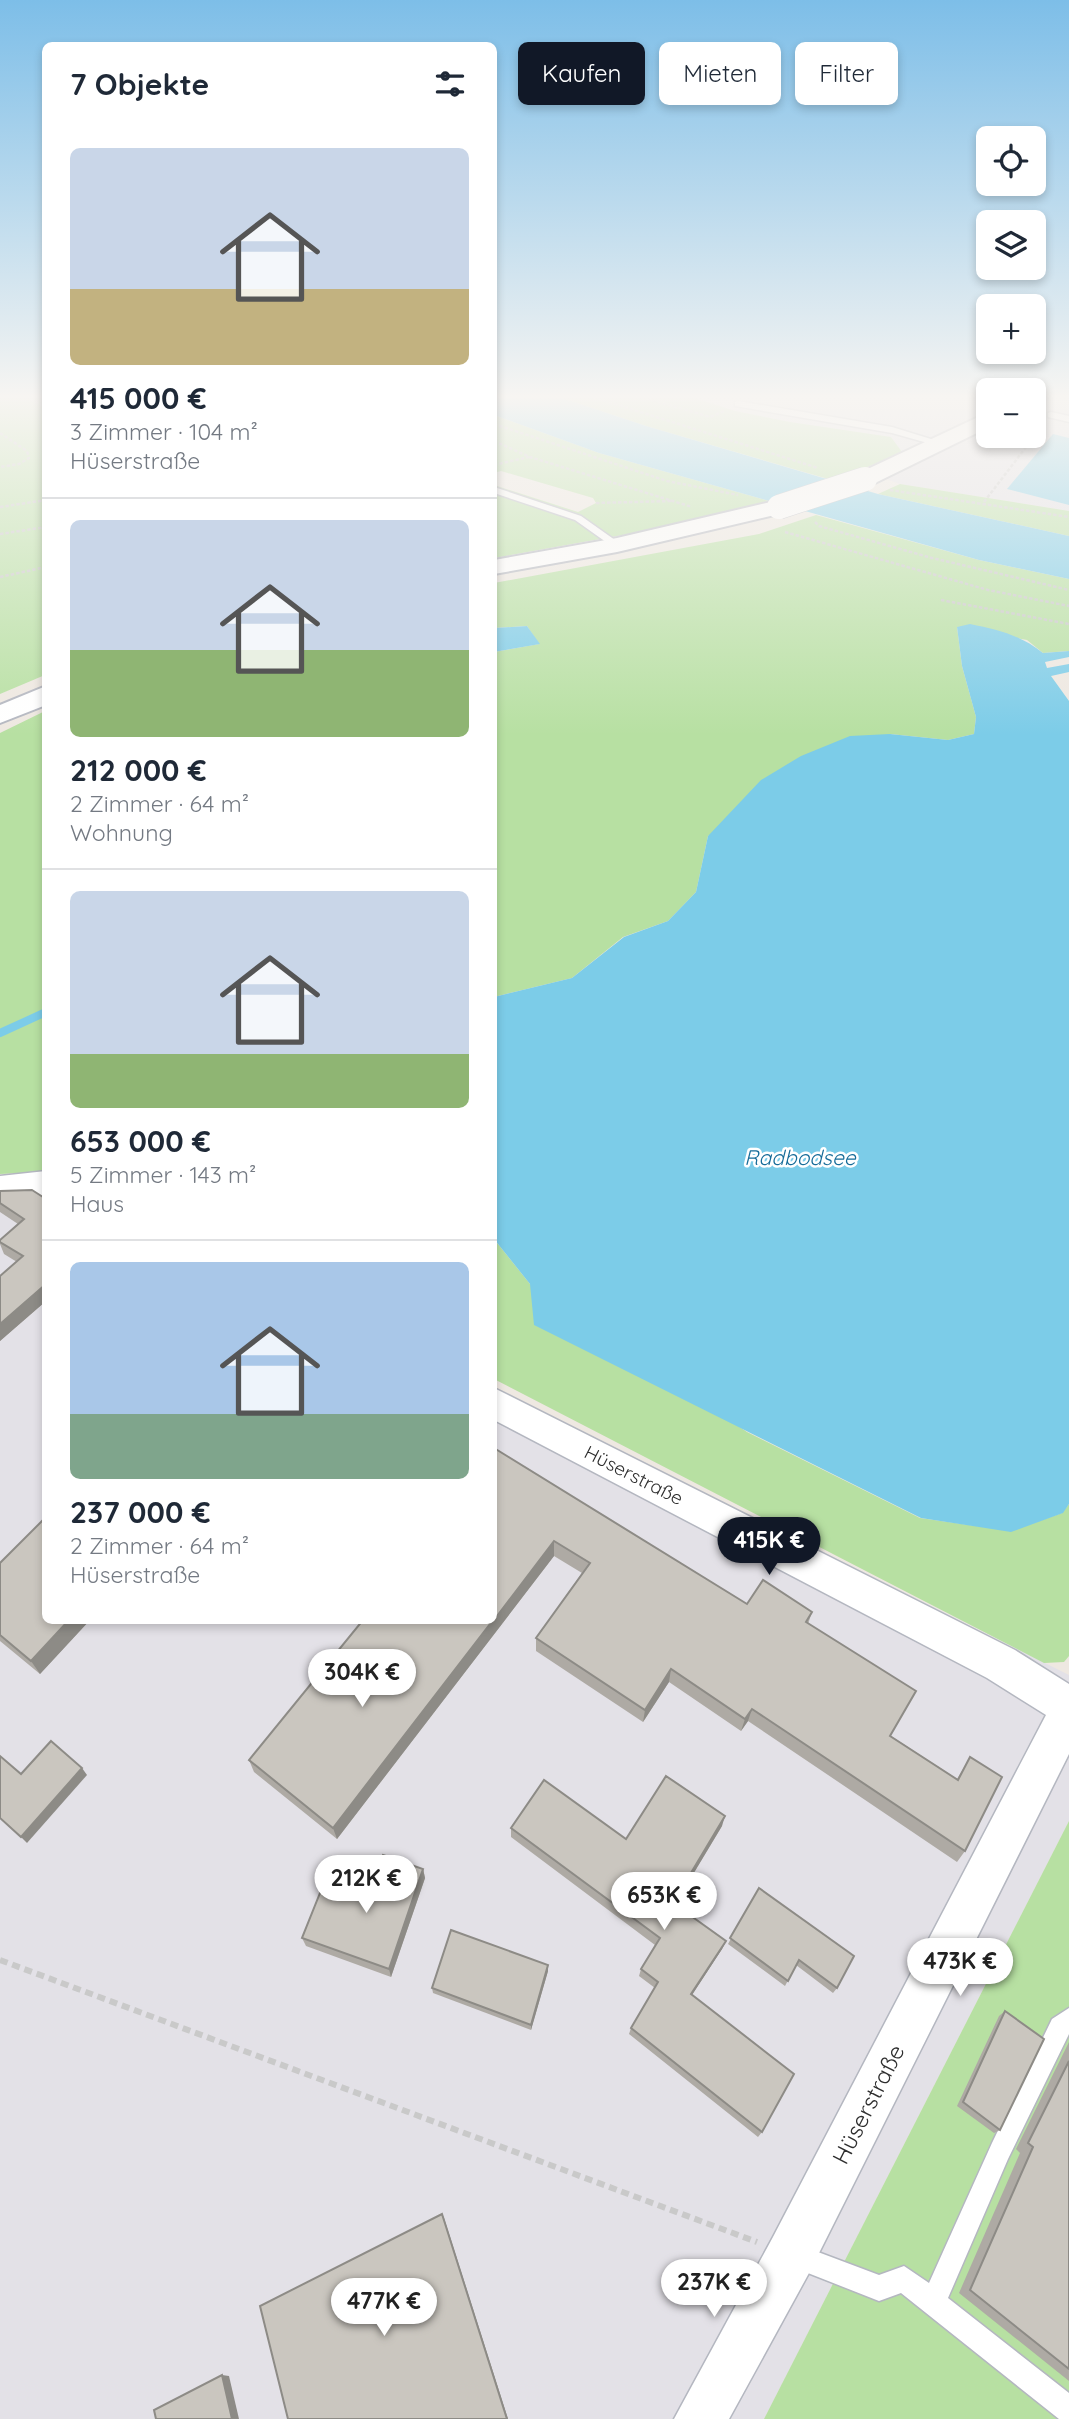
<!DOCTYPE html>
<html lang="de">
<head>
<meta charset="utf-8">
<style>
	body { margin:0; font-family:Quicksand,sans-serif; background:#f6f6f7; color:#1f2937; height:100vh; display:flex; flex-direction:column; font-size:26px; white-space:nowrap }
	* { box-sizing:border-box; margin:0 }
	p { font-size:23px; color:#747a83 }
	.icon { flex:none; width:38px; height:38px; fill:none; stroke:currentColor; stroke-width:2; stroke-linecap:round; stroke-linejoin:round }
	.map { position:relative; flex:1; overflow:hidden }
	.panel { position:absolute; left:42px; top:42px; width:455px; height:1582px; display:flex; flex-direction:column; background:#fff; border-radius:10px; box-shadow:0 4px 10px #0003 }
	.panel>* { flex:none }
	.banner { position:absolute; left:518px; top:42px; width:444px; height:63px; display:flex; gap:14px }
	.fabs { position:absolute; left:976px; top:126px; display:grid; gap:14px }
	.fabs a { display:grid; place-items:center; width:70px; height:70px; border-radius:10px; background:#fff; box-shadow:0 4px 10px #0003; font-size:35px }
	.price { position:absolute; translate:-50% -60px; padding:0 16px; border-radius:24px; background:#fff; color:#222; font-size:23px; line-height:46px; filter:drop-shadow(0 2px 4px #0008) }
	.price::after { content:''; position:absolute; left:50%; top:42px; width:21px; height:16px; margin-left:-10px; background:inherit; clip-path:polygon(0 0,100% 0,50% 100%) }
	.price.current { background:#111827; color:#fff }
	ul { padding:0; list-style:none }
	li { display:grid; align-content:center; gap:14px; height:371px; padding:0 28px }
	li+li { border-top:2px solid #e0e1e3 }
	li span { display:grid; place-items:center; height:217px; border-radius:10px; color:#555 }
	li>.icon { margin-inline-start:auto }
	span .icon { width:126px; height:126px; fill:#fffc; stroke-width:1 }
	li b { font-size:30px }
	h2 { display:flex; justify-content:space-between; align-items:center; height:84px; padding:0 28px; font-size:30px }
	.chip { padding:0 24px; border-radius:10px; background:#fff; box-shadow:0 4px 10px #0003; font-size:24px; line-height:63px }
	.chip.current { background:#111827; color:#fff }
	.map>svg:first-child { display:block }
</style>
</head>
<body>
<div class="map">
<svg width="1069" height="2419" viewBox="0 0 1069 2419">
	<rect width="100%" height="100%" fill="#eee8e1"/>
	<g fill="#e3e1e7">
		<polygon points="692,397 989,397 989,436 1034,436 1034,397 1069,397 1069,511 900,484 864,471 901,452 891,437 790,422 735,411"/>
		<polygon points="45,1174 46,1620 494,1620 494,1387 1069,1675 1069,1821 764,2419 0,2419 0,1180"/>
	</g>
	<g fill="#b7e0a2">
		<polygon points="0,397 46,397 45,675 0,694"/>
		<polygon points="559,397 692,397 735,411 790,422 891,437 902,452 835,481 646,426"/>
		<polygon points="494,415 599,453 769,501 628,534 494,558 494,485 578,512 596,503 593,498 501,471 494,473"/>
		<polygon points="900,484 1069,511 1069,536 878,494"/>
		<polygon points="816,515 979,560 1069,579 1069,651 1043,653 1027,640 957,627 962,666 976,717 974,734 948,740 890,734 708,836 696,892 668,921 623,937 572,978 494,997 494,652 539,644 527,626 494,628 494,583 759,534"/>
		<polygon points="45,711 45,1172 0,1174 0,733"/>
		<polygon points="494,1239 530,1284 747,1432 920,1518 1011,1531 1062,1513 1069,1504 1069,1656 1064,1662 1044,1663 494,1379"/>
		<polygon points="1069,1821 1069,2419 764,2419"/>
	</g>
	<g fill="#7ccce8">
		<polygon points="494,397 559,397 646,426 878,494 1069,536 1069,579 979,560 599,453 494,415"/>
		<polygon points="1053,434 1069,438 1069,505 1007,489"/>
		<path d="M970 624C999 630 1020 635 1043 653L1069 651V657L1045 662 1047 668 1069 664V672L1051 676 1069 701V1504L1063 1513 1011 1532 921 1518 534 1325 530 1284 494 1239V997L572 978 624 937 668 921 696 892 708 836 761 780 801 756 850 736 890 734 948 740 974 734 976 717 962 666 957 627Z"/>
		<polygon points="527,626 540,644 494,652 494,628"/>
	</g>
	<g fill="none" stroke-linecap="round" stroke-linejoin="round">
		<polyline stroke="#7ccce8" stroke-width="8" points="0,1033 46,1012"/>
		<g stroke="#b4b7c0" stroke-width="3">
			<g id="service">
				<polygon points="738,401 892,427 947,444 942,447 892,433 735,406 735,402"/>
				<polygon points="1051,412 1069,416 1069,422 1048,417 1048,413"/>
				<polygon points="494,487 581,516 622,545 613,547 575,520 494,493"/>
				<polygon points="1069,2008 1069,2034 1008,2159 948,2298 1069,2393 1069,2419 1059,2419 901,2293 879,2301 785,2264 782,2255 785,2246 794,2243 879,2275 904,2266 929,2283 992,2143 1052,2019"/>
			</g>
		</g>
		<g stroke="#b4b7c0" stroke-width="3">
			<g id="minor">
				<polygon points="46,1171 46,1195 0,1200 0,1176"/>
				<polygon points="494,1388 1015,1650 1069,1684 1069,1754 809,2273 729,2419 674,2419 773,2237 1046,1715 987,1678 494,1420"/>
			</g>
		</g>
		<g stroke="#b4b7c0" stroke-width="4">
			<g id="secondary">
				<polygon points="989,412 989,427 873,484 865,486 854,479 857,474"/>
				<polygon points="779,500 787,502 791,507 787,512 617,552 494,574 494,560 617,538"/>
				<polygon points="46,686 46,705 0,723 0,705"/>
			</g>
		</g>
		<g stroke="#c9c9c9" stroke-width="2.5" stroke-dasharray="3.5 2" stroke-linecap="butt">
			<polyline points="25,397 46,407"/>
			<polyline points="593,397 818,468"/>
			<polyline points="642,397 710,417 724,411"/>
			<polyline points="494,424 667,481 738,495"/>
			<polyline points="0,433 27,451 29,458 19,464 0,467"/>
			<polyline points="494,441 530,457 692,507"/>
			<polyline points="494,465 529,457"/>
			<polyline points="890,490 1069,517"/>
			<polyline points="984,502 1043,425"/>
			<polyline points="596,503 672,501"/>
			<polyline points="0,507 46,500"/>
			<polyline points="815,522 819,526 932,558 1069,590"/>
			<polyline points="785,532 988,590 1069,606"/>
			<polyline points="0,534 46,527"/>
			<polyline points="0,577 46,567"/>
			<polyline points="941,600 1069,624"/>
		</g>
		<polyline stroke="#c9c9c9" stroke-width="6" stroke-dasharray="8 5" stroke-linecap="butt" points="0,1960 757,2242"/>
		<use href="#service" fill="#fff" fill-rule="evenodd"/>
		<use href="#minor" fill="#fff" fill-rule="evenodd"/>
		<use href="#secondary" fill="#fff" fill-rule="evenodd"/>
		<g stroke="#b4b7c0" stroke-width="25" stroke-linecap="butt">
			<polyline id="secondary-bridge" points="779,507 865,479"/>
		</g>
		<use href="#secondary-bridge" stroke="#fff" stroke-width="24"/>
	</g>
	<g fill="#aeaaa4">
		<polygon points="32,1190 46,1301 0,1341 0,1276 17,1262 4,1254 0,1244 0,1240 18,1224 0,1212 0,1191"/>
		<polygon points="494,1448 747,1604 812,1612 808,1624 891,1736 957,1779 970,1757 965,1851 957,1862 748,1721 741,1731 669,1682 643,1722 536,1651 536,1638 582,1573 554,1556 337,1839 254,1772 249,1760 494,1620"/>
		<polygon points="0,1563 46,1620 90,1620 40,1674 0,1641"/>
		<polygon points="722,1826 675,1904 726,1941 722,1949 692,1995 762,2132 758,2137 629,2034 631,2028 655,1988 639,1976 641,1969 655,1945 511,1837 511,1828 626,1839"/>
		<polygon points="423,1869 425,1878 391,1977 306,1946 302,1938 368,1899"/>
		<polygon points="759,1888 837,1988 833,1993 796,1965 785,1986 728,1944"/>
		<polygon points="548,1965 548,1971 531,2030 433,1993 432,1988"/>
		<polygon points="1005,2011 1000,2130 994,2133 957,2106 999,2016"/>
		<polygon points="1069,2042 1069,2381 959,2293 1020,2153 1016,2149"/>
	</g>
	<g fill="#8d8b86">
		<polygon points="46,1284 46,1301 0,1341 0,1324"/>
		<polygon points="554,1541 554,1556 337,1839 333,1828"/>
		<polygon points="69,1620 90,1620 40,1674 31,1661"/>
		<polygon points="671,1669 669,1682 643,1722 645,1710"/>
		<polygon points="752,1709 748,1721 741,1731 745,1719"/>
		<polygon points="82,1768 87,1775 27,1843 21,1837"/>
		<polygon points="725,1816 722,1826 671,1911 673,1903"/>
		<polygon points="423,1869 425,1878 391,1977 389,1969"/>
		<polygon points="726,1941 722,1949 688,2001 691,1994"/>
		<polygon points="548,1965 548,1971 531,2030 531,2025"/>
		<polygon points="442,2214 444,2218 508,2419 507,2419"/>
		<polygon points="222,2375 229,2376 239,2419 232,2419"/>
	</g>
	<g fill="#cac6bf" stroke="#8d8b86" stroke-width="2">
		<polygon points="32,1190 46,1199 46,1284 0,1324 0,1276 23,1256 0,1242 0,1240 24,1219 0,1203 0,1191"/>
		<polygon points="494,1448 747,1604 763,1580 812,1612 806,1622 916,1691 890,1736 958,1780 970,1757 1002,1777 965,1851 752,1709 745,1719 671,1669 645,1710 536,1638 590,1563 554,1541 494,1620"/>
		<polygon points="46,1517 46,1620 69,1620 31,1661 0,1635 0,1563"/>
		<polygon points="363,1620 493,1620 333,1828 249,1760"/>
		<polygon points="51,1741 82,1768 21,1837 0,1818 0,1756 21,1774"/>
		<polygon points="666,1776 725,1816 673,1903 726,1941 691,1994 794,2074 762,2132 631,2028 658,1982 641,1969 660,1938 511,1828 544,1780 626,1839"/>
		<polygon points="383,1855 423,1869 389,1969 302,1938 324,1883 368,1899"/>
		<polygon points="759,1888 854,1956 837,1988 799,1960 788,1981 730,1938"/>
		<polygon points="451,1930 548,1965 531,2025 432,1988"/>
		<polygon points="1005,2011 1044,2039 1000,2130 963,2102"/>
		<polygon points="1069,2061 1069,2369 970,2290 1033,2147 1028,2143"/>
		<polygon points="442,2214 507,2419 288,2419 260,2306"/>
		<polygon points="222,2375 232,2419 156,2419 154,2410"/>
	</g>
	<linearGradient id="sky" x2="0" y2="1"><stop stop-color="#7dbee8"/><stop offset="0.54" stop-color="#f7f5f2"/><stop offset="1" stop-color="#f7f5f2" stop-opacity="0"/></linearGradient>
	<rect width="1069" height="735" fill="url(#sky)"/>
	<g text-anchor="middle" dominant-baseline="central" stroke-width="5" stroke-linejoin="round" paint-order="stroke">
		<g font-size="19" fill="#2e2e2e" stroke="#fff">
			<text transform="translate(634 1475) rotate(27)">Hüserstraße</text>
		</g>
		<g font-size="21" font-style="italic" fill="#166c99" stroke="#fff">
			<text x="800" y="1157">Radbodsee</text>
		</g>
		<g font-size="23" fill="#2e2e2e" stroke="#fff">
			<text transform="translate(868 2104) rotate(-63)">Hüserstraße</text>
		</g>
	</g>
</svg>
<div class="fabs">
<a><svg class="icon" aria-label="locate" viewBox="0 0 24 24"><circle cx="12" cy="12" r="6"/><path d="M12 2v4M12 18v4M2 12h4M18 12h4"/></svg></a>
<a><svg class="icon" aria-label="layers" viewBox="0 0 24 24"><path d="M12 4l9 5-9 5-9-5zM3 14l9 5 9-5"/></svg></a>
<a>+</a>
<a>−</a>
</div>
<b class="price current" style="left:769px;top:1577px">415K €</b>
<b class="price" style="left:362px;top:1709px">304K €</b>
<b class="price" style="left:366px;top:1915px">212K €</b>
<b class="price" style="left:664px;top:1932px">653K €</b>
<b class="price" style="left:960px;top:1998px">473K €</b>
<b class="price" style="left:714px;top:2319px">237K €</b>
<b class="price" style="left:384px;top:2338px">477K €</b>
<div class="banner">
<a class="chip current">Kaufen</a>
<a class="chip">Mieten</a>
<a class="chip">Filter</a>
</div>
<section class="panel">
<h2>7 Objekte<svg class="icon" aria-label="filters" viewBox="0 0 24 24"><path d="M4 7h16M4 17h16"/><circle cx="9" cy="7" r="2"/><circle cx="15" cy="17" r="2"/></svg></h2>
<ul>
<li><span style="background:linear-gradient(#c9d6e8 65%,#c2b280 0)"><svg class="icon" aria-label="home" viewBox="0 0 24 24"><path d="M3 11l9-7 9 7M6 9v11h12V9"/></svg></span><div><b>415 000 €</b><p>3 Zimmer · 104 m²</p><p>Hüserstraße</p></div></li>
<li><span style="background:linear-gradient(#c9d6e8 60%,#8fb573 0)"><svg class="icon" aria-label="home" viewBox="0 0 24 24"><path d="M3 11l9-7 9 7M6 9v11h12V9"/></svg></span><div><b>212 000 €</b><p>2 Zimmer · 64 m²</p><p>Wohnung</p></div></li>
<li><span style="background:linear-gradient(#c9d6e8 75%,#8fb573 0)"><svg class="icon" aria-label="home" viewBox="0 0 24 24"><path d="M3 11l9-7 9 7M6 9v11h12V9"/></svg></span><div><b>653 000 €</b><p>5 Zimmer · 143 m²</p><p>Haus</p></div></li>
<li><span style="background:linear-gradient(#a9c7e8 70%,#7fa58c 0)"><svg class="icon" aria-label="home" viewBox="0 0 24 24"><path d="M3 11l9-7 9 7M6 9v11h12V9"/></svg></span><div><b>237 000 €</b><p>2 Zimmer · 64 m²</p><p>Hüserstraße</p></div></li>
</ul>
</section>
</div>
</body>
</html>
